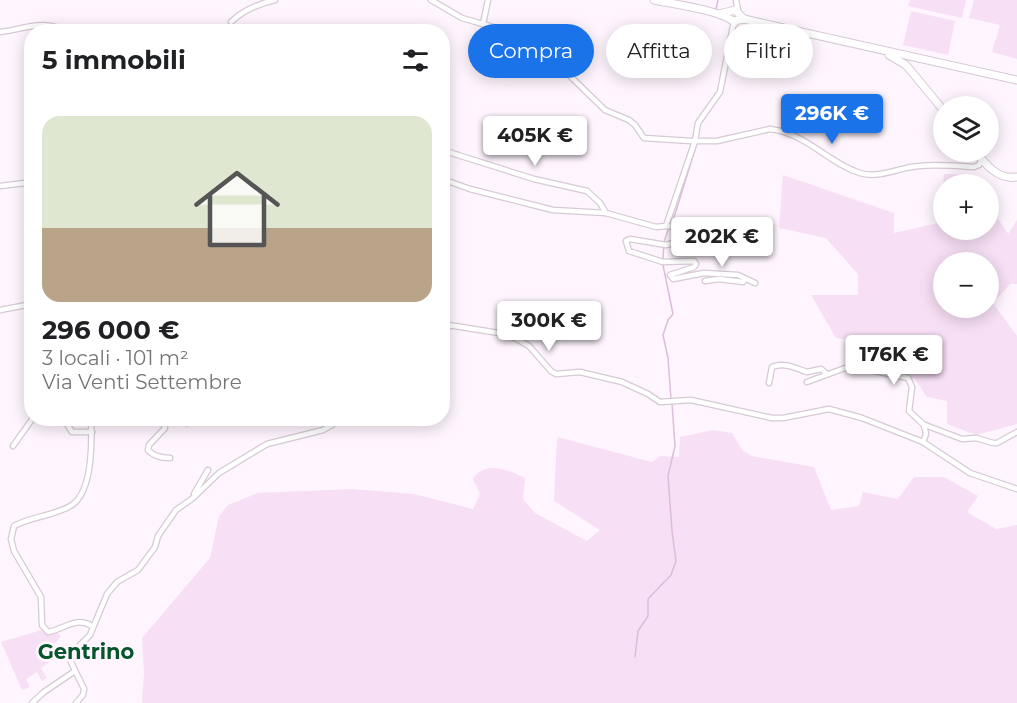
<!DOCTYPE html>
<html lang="it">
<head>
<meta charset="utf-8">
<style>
	body { margin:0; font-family:Montserrat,sans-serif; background:#f2f2f2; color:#202124; height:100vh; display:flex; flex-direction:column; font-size:22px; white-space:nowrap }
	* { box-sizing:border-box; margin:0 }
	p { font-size:20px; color:#757577 }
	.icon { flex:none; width:33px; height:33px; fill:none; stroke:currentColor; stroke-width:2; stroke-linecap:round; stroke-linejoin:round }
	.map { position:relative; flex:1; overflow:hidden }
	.sheet { position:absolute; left:24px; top:24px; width:426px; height:402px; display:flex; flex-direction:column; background:#fff; border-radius:24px; box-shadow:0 3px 15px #0003 }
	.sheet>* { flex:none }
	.hud { position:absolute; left:468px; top:24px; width:459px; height:54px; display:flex; gap:12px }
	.tools { position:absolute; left:933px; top:96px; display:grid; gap:12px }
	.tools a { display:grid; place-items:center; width:66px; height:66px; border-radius:50%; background:#fff; box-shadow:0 3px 15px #0003; font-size:30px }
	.price { position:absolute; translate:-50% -51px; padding:0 14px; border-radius:6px; background:#fff; color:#222; font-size:20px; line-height:39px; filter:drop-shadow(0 2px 3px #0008) }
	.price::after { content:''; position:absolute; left:50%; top:36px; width:18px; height:14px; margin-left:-9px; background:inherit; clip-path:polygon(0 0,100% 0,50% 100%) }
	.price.active { background:#1a73e8; color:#fff }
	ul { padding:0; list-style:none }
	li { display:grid; align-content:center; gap:12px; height:318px; padding:0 18px }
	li+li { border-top:2px solid #e0e0e0 }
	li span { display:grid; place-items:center; height:186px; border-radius:18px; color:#555 }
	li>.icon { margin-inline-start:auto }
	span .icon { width:108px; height:108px; fill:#fffc; stroke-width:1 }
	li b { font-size:26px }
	h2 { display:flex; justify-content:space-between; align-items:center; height:72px; padding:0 18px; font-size:26px }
	.pill { padding:0 21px; border-radius:27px; background:#fff; box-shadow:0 3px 15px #0003; font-size:21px; line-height:54px }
	.pill.active { background:#1a73e8; color:#fff }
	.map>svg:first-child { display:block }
</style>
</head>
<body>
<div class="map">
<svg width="1017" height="703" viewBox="0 0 1017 703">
	<rect width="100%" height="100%" fill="#fff5fe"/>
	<g fill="#f7dff5" fill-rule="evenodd">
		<polygon points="910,0 966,0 962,18 908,6"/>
		<polygon points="974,0 1017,0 1017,59 992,52 1000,25 969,18"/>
		<polygon points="911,11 955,21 948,55 903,45"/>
		<path d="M944 174 973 175 978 184H944V230H988L989 205 1008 234 1017 220V284H1010L993 303 1017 336V424L976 435 947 424V401L927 397 915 379 867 363 866 343 836 338 811 295H858V274L826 238 779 228 783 175 894 213V233L939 223ZM944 262H988V308H944Z"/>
		<path d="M713 430 732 433 743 451 752 456 814 467 831 510 859 506 863 492 898 499 914 477H944L978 496 967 512 996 529 1017 525V703H142L144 673 142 638 210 558 219 516 228 505 258 493 352 489 414 494 473 509 480 494 473 479C485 460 509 470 525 478L523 499 535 513 587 541 600 530 554 501 557 437 652 462 660 456 679 457 680 437Z"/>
		<polygon points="45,629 48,631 56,631 61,637 53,645 56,657 41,668 47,678 42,681 37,672 26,679 30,687 22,690 1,642"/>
	</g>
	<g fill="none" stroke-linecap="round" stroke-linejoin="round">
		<g stroke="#debcdc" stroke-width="1.5">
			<polyline points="716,9 718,0"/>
			<polyline points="672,224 696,146"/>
			<polyline points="663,259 664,242 668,230"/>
			<polyline points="663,265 673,314 668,320 663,335 668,358 671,399"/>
			<polyline points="635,657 638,631 648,616 648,599 671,575 676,561 672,531 668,476 675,446 672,403"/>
		</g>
		<g stroke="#d6cad5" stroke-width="7">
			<g id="street">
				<path d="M431 0 462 18 531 38 605 110 629 120 635 125 644 138 691 141H717L770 129C806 133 828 163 860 173 880 179 899 167 919 166 937 164 956 166 974 167L979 165 982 159"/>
				<polyline points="736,0 738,11"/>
				<path d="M231 22C243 10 258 4 275 0"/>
				<polyline points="483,24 488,0"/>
				<path d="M0 32C30 28 40 19 71 32"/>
				<polyline points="442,150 534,179 587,191 600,203 606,213"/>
				<polyline points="442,179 470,189 553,210 606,213 656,227 666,226 695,141 698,123 720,92 733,26 737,21"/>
				<polyline points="0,186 25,183 32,184"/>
				<polyline points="666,226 709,231 709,238 706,240 688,239 666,245 630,239 626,241 629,251 663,262 694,261 696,264 694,267 670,275 673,279 704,273 738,275 755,283"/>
				<polyline points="705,281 719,279 743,282 745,279"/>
				<polyline points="0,310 32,304"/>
				<polyline points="442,324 499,333 515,338 529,346 551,371 556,374 580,372 622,382 648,394 660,402 691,400 772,418 783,418 829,409 862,418 923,442 970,473 1017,489"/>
				<polyline points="442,331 450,326"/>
				<polyline points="807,382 845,368 865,369 908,378 912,387 909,411 924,425 926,434 923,442"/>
				<path d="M769 383 772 367C785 362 795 368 807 372L821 369 827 374"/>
				<polyline points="63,418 72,432 92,432"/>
				<path d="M91 418C92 441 93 491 72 505 55 516 32 516 14 526L11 539 14 551 41 597 42 625 48 632C65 629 75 616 92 626"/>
				<path d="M163 418 165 428 149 445 148 450C153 456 162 458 170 458"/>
				<polyline points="181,418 187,423 198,418"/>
				<polyline points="925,425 962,439 976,438 993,443 997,443 1017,432"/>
				<polyline points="13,446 33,418"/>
				<polyline points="194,494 208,470"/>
				<polyline points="32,703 44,692 75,671"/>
				<polyline points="76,703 83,695 84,689 70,660 73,652 90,635 107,594 117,582 138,570 155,547 158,536 176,510 193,498 219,473 267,444 323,430 332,425 337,418"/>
			</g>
		</g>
		<g stroke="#d6cad5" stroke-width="9">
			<g id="secondary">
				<path d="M654 0C673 4 719 10 733 21L744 19 1017 80"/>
				<polyline points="719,14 735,10 744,19"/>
				<polyline points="889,55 906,65 944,111"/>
				<path d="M976 152C986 165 998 180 1017 177"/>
			</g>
		</g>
		<use href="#street" stroke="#fff" stroke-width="4.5"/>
		<use href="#secondary" stroke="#fff" stroke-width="7"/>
	</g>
	<g text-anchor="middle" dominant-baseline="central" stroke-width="6" stroke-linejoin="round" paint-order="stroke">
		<g font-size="21" font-weight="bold" fill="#04552a" stroke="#fff5fe">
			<text x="86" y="651">Gentrino</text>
		</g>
	</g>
</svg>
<div class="tools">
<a><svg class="icon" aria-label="layers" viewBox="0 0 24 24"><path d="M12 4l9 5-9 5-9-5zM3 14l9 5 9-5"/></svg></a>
<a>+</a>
<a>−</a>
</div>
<b class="price active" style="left:832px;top:145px">296K €</b>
<b class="price" style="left:535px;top:167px">405K €</b>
<b class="price" style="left:722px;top:268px">202K €</b>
<b class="price" style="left:549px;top:352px">300K €</b>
<b class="price" style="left:894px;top:386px">176K €</b>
<div class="hud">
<a class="pill active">Compra</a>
<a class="pill">Affitta</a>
<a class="pill">Filtri</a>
</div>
<section class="sheet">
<h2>5 immobili<svg class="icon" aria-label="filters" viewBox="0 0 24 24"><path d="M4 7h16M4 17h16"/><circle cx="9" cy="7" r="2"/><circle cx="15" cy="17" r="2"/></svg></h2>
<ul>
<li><span style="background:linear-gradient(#dfe7d0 60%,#b9a48a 0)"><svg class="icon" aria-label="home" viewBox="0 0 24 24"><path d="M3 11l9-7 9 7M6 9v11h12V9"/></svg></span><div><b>296 000 €</b><p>3 locali · 101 m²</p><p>Via Venti Settembre</p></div></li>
</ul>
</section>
</div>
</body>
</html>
